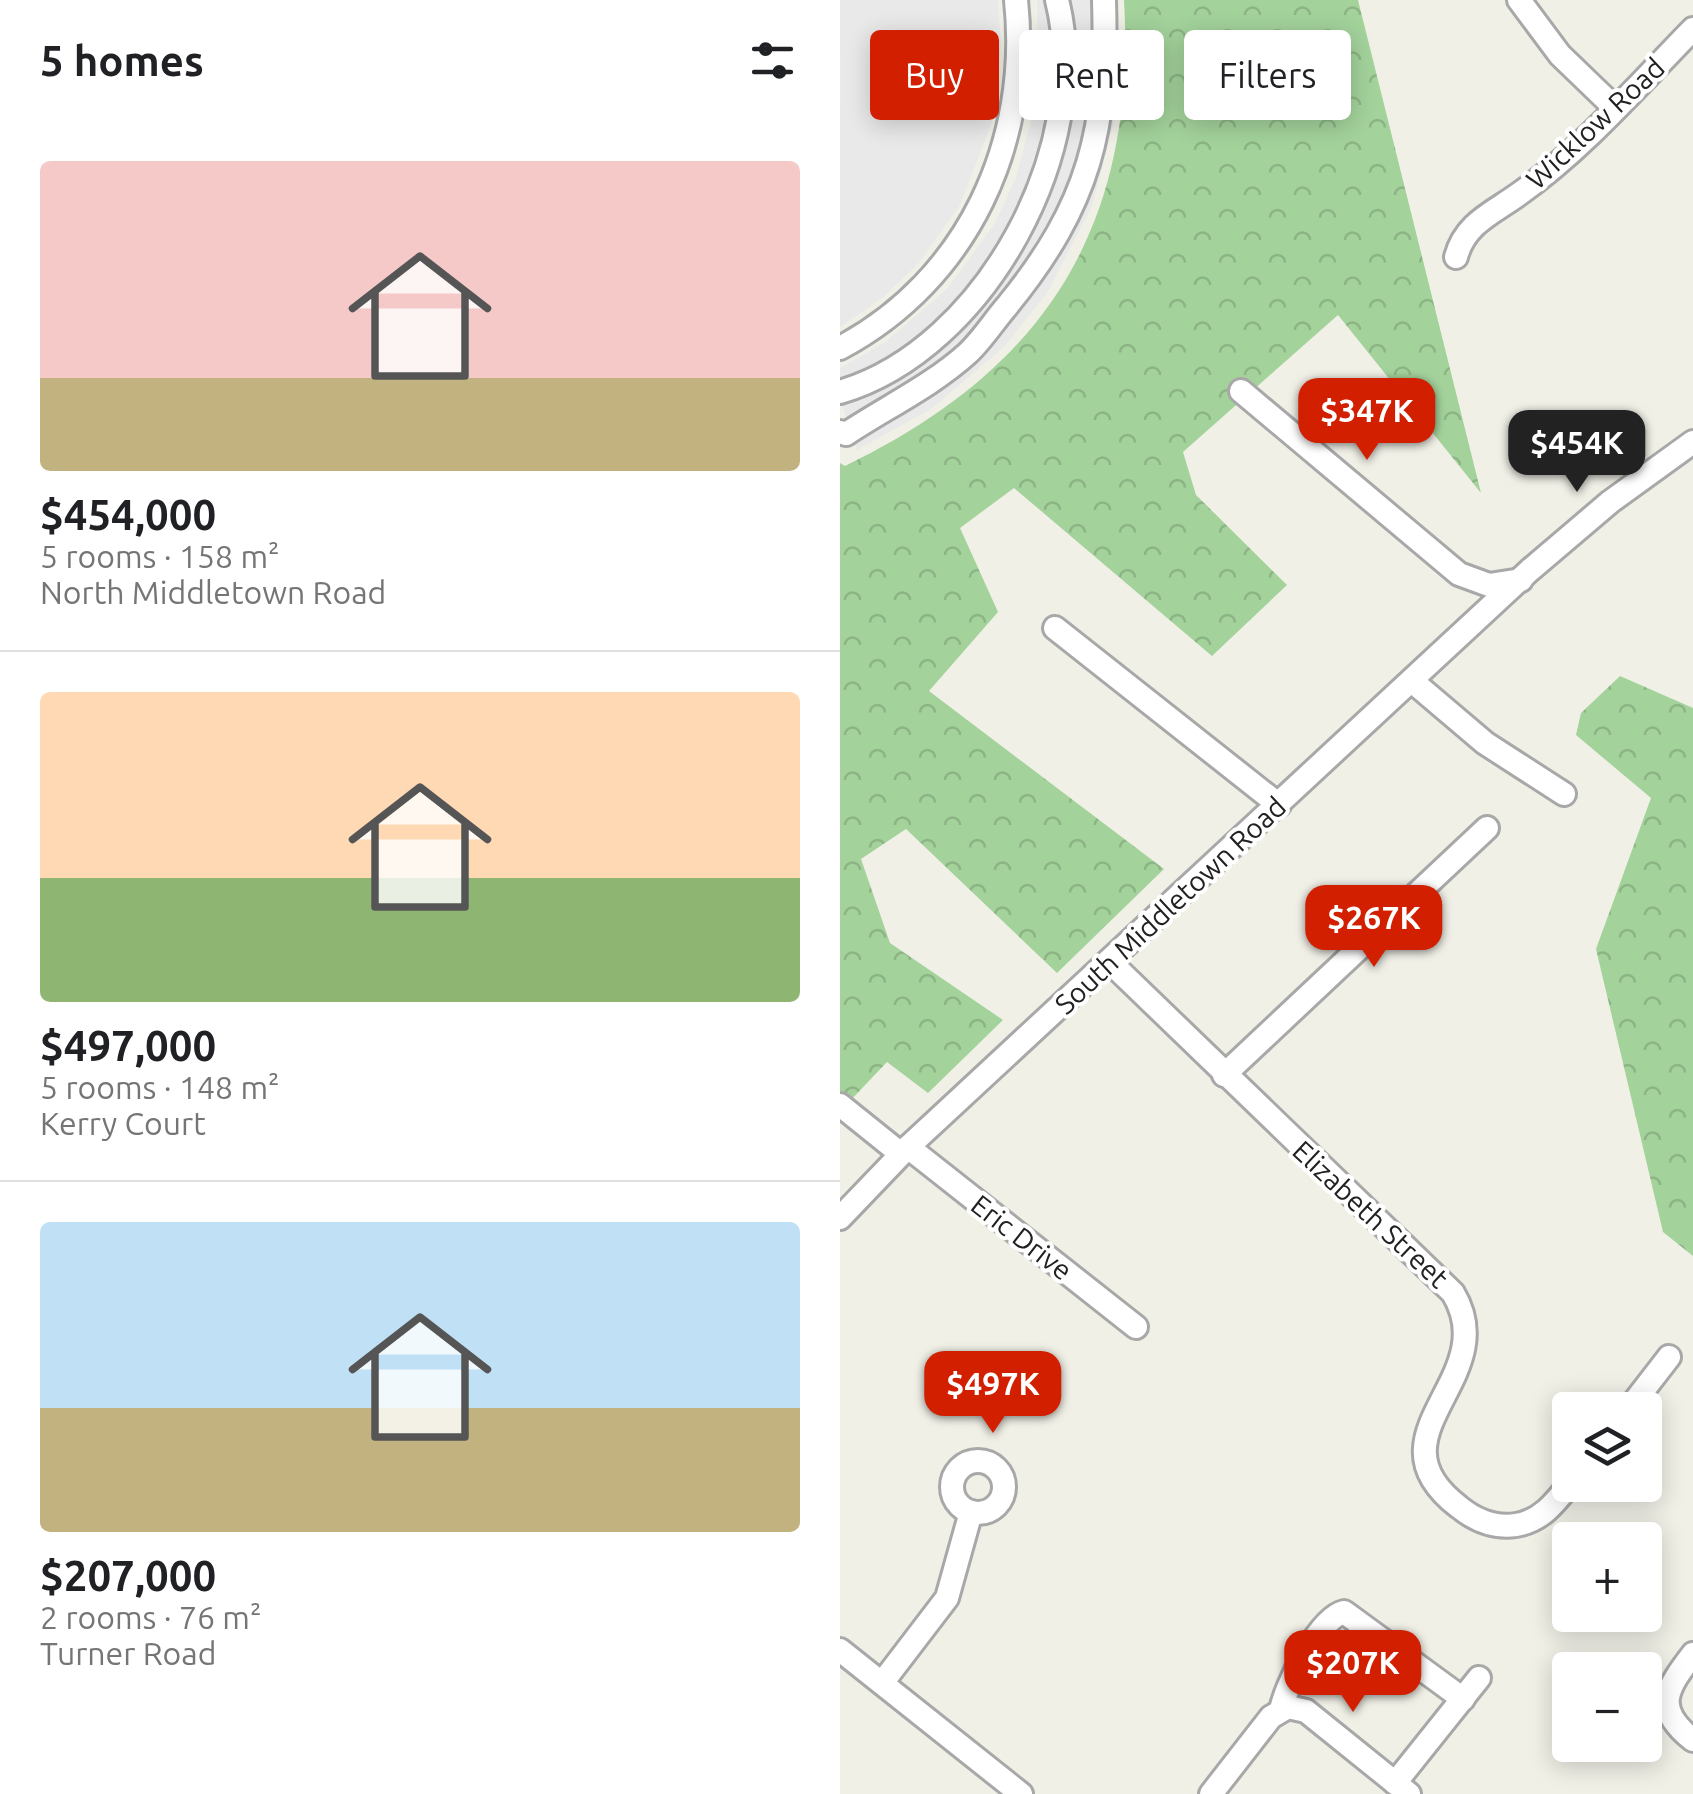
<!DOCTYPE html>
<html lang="en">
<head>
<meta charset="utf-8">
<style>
	body { margin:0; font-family:Ubuntu,sans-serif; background:#f6f6f6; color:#202124; height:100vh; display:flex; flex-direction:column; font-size:38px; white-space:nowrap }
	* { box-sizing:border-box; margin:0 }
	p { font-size:32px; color:#757577 }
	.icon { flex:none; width:55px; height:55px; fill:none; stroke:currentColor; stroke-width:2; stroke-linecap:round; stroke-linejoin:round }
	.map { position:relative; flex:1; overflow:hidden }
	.sheet { display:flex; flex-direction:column; background:#fff; width:840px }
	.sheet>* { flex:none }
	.top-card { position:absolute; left:30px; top:30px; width:672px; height:90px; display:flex; gap:20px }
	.buttons { position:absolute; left:712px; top:1392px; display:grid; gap:20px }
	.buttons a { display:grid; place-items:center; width:110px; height:110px; border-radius:10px; background:#fff; box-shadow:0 5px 25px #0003; font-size:50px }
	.price { position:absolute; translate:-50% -85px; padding:0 22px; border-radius:20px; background:#d21f00; color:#fff; font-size:32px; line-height:65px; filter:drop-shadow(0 2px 5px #0008) }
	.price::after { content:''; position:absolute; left:50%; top:60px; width:30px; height:22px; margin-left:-15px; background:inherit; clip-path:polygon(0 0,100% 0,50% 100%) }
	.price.current { background:#222; color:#fff }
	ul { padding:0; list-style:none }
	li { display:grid; align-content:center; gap:20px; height:530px; padding:0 40px }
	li+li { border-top:2px solid #e0e0e0 }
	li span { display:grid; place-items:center; height:310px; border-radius:10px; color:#555 }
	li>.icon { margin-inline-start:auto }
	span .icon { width:180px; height:180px; fill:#fffc; stroke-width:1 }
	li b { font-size:42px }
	h2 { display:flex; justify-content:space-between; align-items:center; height:120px; padding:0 40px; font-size:42px }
	.tag { padding:0 35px; border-radius:10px; background:#fff; box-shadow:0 5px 25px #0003; font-size:35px; line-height:90px }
	.tag.current { background:#d21f00; color:#fff }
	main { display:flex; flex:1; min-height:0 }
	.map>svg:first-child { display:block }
</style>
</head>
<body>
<main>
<section class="sheet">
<h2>5 homes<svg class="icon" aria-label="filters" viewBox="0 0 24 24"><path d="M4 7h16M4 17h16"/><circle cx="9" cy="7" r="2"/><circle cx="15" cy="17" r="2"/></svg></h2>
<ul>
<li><span style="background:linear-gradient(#f6c9c9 70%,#c2b280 0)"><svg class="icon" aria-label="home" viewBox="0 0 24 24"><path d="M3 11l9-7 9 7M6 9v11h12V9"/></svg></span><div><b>$454,000</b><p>5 rooms · 158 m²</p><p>North Middletown Road</p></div></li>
<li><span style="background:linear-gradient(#ffd9b3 60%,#8fb573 0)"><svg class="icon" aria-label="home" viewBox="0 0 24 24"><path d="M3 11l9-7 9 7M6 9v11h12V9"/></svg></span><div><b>$497,000</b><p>5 rooms · 148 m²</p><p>Kerry Court</p></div></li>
<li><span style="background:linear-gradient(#bfe0f5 60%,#c2b280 0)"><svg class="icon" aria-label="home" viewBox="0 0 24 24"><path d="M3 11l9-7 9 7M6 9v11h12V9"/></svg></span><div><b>$207,000</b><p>2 rooms · 76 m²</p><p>Turner Road</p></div></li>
</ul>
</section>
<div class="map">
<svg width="853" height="1794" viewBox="0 0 853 1794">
	<defs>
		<pattern id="forest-crowns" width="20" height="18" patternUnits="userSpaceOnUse" patternTransform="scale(2.5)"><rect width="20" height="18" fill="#a3d29b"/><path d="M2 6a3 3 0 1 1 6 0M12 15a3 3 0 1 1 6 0" fill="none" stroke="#8cb485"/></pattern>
	</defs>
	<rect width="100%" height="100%" fill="#f1f0e7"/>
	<g fill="url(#forest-crowns)">
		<path d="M284 0H518L641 493 498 315 343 452 356 495 447 585 372 656 174 488 120 528 158 612 89 691 324 869 217 973 66 829 21 859 50 943 163 1020 88 1093 47 1062 9 1102 0 1095V463L5 466C206 369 297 226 284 0Z"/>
		<polygon points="780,676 853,708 853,1256 823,1232 756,949 811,798 736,735 741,713"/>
	</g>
	<g fill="#e9e9e9">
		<polygon points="0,0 158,0 161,44 154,117 120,205 78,264 42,298 0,327"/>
		<polygon points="197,0 278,0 277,111 252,206 207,293 165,346 91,409 17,450 0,398 0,368 44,343 106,290 155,223 176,177 197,99"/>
	</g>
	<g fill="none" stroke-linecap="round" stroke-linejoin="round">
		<g stroke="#a8a8a8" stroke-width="28">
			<g id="minor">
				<polyline points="679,0 720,55 775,108"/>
				<path d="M616 257C625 223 653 213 679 194 744 148 798 85 853 29"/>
				<path d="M0 348C128 280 191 142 176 0"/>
				<polyline points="401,391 619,574 649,585 681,580"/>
				<path d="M0 392C146 349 254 146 217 0"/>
				<path d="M0 432 6 434C45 408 93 385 128 353 142 340 154 321 167 306 250 204 268 129 264 0"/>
				<polyline points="215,628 439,805"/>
				<polyline points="572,681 645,743 724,794"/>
				<path d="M269 961 613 1293C665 1379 523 1434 619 1507 635 1520 655 1528 676 1525 701 1521 715 1503 730 1484"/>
				<polyline points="384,1075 647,828"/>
				<polyline points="0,1105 61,1154"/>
				<polyline points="68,1147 296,1327"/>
				<polyline points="0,1218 68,1147 690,570 770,502 853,442"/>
				<polyline points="788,1410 829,1357"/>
				<circle cx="138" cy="1487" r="26"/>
				<polyline points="0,1650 181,1794"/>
				<path d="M853 1654C826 1689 813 1709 853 1740"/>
				<polyline points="42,1683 107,1598 131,1512"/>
				<path d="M441 1710C446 1685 479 1618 504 1612L623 1699"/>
				<polyline points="555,1783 639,1678"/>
				<polyline points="371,1794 431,1717 448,1707 466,1711 569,1794"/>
			</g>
		</g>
		<use href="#minor" stroke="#fff" stroke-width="22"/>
	</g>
	<g text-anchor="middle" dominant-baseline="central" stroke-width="8" stroke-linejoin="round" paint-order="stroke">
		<g font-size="28" fill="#212121" stroke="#fff">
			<text transform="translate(755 123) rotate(-43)">Wicklow Road</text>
			<text transform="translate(330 905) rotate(-43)">South Middletown Road</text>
			<text transform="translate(531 1214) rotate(43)">Elizabeth Street</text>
			<text transform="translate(182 1237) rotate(38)">Eric Drive</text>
		</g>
	</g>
</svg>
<div class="buttons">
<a><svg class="icon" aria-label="layers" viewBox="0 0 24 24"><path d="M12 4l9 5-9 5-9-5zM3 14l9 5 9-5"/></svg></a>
<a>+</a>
<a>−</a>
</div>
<b class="price" style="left:527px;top:463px">$347K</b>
<b class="price current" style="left:737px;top:495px">$454K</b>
<b class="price" style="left:534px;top:970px">$267K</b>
<b class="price" style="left:153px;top:1436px">$497K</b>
<b class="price" style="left:513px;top:1715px">$207K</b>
<div class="top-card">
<a class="tag current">Buy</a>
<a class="tag">Rent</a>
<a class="tag">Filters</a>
</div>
</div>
</main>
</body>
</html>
